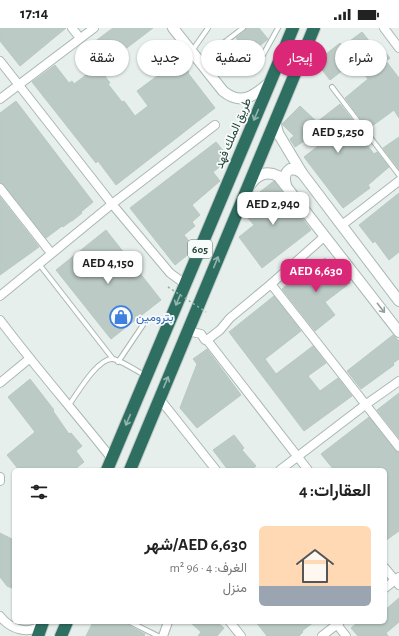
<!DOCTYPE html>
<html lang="ar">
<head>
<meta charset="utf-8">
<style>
	body { margin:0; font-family:"Alegreya Sans",Vazirmatn,sans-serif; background:#f6f6f6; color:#222; direction:rtl; height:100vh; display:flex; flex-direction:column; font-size:15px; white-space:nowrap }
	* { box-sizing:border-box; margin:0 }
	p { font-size:13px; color:#767676 }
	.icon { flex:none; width:22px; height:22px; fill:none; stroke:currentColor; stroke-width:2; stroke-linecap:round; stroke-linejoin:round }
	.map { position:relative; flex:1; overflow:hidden; direction:ltr }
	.sheet { position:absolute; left:12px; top:440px; width:375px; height:156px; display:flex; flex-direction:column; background:#fff; border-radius:6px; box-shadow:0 1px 3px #0004; direction:rtl }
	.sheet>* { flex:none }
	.guide { position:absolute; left:12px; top:12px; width:375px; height:36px; direction:rtl; display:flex; gap:8px }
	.price { position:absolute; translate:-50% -34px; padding:0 9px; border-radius:8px; background:#fff; color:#222; font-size:13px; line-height:26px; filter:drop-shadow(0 1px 2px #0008) }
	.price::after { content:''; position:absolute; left:50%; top:24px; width:12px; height:9px; margin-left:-6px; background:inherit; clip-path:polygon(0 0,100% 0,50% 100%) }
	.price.current { background:#db2777; color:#fff }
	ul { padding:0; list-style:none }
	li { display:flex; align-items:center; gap:12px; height:100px; padding:0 16px }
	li+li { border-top:1px solid #e0e0e0 }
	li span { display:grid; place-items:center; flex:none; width:112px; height:80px; border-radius:6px; color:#555 }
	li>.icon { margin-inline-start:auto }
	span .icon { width:48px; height:48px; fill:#fffc; stroke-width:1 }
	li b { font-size:17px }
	h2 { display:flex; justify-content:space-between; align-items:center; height:48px; padding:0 16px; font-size:17px }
	.tag { padding:0 14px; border-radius:18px; background:#fff; box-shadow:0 1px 3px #0004; font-size:14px; line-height:36px }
	.tag.current { background:#db2777; color:#fff }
	.status { display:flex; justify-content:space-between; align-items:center; height:28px; padding:0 20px; background:#fff; direction:ltr }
	.status svg { height:11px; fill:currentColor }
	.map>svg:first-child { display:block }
</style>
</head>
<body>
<div class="status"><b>17:14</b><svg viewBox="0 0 49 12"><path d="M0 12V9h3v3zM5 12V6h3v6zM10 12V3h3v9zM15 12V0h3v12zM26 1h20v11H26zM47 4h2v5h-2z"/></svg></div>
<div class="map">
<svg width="399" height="608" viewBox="0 0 399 608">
	<rect width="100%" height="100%" fill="#e6efeb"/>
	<g fill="#bbcac4" stroke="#b8c9c2">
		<polygon points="0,0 66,0 20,38 0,13"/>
		<polygon points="113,0 153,0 111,32 108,27 102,32 90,17"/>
		<polygon points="246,0 259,0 268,11 244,31 232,16 238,11 236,10 245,3"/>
		<polygon points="362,4 374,19 378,16 390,30 386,33 399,50 399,90 394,82 368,101 345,70 368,51 355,33 330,52 316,34 340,15 343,18"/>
		<polygon points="182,35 189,44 188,45 215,80 116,157 98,133 96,135 32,54 55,37 69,55 72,53 74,56 98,38 110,55 108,56 122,74 124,73 135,88 148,78 137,63 157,48 155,46 167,36 173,43"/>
		<polygon points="16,73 93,174 81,184 82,185 72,193 71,193 63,199 62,198 46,210 4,157 0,155 0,85"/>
		<polygon points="340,76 363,105 360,108 374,126 377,124 389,139 368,157 370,160 343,180 304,129 337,103 331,95 295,119 290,111 294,108 282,96 300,78 317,94"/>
		<polygon points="399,109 399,141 383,120"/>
		<polygon points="216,114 230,131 213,144 220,153 192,177 200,187 192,194 195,198 184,207 193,218 190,225 175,237 130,180"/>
		<polygon points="274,153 311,202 262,240 239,209 254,197 247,189 264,177 256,167"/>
		<polygon points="399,165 399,224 389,232 375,213 373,215 359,197"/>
		<polygon points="0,169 39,219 0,247"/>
		<polygon points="106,202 161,272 111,311 56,242"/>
		<polygon points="325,230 338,246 341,244 350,255 325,274 335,287 315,303 282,261 295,250 297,252"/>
		<polygon points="274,268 301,303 265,331 276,346 313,318 326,335 308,348 320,363 338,350 352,368 304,403 229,304"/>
		<polygon points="393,307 399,313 399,331 393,335 394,337 361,361 347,343"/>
		<polygon points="207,321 241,367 197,400 180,380 197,336 193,331"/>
		<polygon points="30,351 54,382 53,383 69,406 71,405 82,418 76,423 84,434 74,442 19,442 7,427 35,404 8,369"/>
		<polygon points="399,365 399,410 377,382"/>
		<polygon points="369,389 395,422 399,424 399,503 385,513 385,442 334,442 321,426"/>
		<polygon points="234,407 244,420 242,422 256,438 251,442 228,442 213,422"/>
		<polygon points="0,505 14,512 14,561 7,558 0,549"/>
		<polygon points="399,570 399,594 386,605 388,608 358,608 351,600 358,594 385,594 385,582"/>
		<polygon points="93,594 127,594 128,597 145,606 144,608 86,608"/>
		<polygon points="190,594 217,594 224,600 217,608 198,608 201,604"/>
		<polygon points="256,594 314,594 302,603 303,604 299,608 267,608"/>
	</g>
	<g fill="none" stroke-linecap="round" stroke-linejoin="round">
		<g stroke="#a8b8b2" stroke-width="6">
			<g id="service">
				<polyline points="223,15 244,42 248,45 254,43 278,0"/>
				<polyline points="192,23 208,0"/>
				<polyline points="200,33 243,0"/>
				<polyline points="206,41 231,25"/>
				<polyline points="332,59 399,147"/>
				<polyline points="39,236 113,331"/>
				<polyline points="118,334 143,297"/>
				<path d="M69 377C77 366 98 329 113 331 122 333 137 343 146 348"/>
				<polyline points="130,594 158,608"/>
			</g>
		</g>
		<g stroke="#a8b8b2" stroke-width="10">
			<g id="minor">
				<polyline points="72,0 80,10"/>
				<polyline points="384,0 399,20"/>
				<polyline points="0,33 112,176 170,245 185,256"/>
				<polyline points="0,71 94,0"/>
				<polyline points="0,160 51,225"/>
				<polyline points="342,197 399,153"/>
				<polyline points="271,256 399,419"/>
				<polyline points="0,268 112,176 215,97"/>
				<path d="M0 292C36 340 75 384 112 431"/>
				<polyline points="188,303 201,306 205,312 207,312 308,442"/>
				<polyline points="207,312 220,302 230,290 271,256 325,208"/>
				<polyline points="0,355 29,331"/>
				<polyline points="159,370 216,442"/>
				<polyline points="280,442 365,377 399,353"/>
				<polyline points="0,449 0,453"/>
				<polyline points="385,540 399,557"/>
				<polyline points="385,560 399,549"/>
				<path d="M0 588C10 601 29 608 42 596"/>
				<polyline points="230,594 241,608"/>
				<polyline points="335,594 346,608"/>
				<polyline points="163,608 168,594"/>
				<polyline points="322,608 340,594"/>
			</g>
		</g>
		<g stroke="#a8b8b2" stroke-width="12">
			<g id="tertiary">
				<path d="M173 0 223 63C241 78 254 68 269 55"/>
				<polyline points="275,93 278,105 302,145 399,273"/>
				<path d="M250 157C257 147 266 142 278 148L399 304"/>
				<path d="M286 157C284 150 284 146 290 141L297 142 302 145"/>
			</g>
		</g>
		<g stroke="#c2cac8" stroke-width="14">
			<g id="motorway">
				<polyline points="107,442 293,0"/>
				<polyline points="130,442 314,0"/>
				<polyline points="38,608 43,594"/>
				<polyline points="61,608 67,594"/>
			</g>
		</g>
		<use href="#service" stroke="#fff" stroke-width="4"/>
		<use href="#minor" stroke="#fff" stroke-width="8"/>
		<use href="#tertiary" stroke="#fff" stroke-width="10"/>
		<use href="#motorway" stroke="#2f6f62" stroke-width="12"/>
		<polyline stroke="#86b3a5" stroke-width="1.5" stroke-dasharray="2 3" stroke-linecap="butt" points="168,259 206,284"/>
	</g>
	<defs><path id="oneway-shaft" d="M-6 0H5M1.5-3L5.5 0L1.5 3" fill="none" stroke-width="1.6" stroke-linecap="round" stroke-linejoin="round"/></defs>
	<g stroke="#93b5ae">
		<use href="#oneway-shaft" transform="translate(256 87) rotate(113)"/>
		<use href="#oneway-shaft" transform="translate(216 234) rotate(-68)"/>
		<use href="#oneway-shaft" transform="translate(178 272) rotate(113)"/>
		<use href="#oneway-shaft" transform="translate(166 354) rotate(-67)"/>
		<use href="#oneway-shaft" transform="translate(128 392) rotate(113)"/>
	</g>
	<use stroke="#92a09c" href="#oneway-shaft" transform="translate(381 280) rotate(52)"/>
	<defs>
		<g id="shop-ring" transform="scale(1.15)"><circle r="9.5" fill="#f7fbf9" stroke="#3f7fe0" stroke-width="1.5"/><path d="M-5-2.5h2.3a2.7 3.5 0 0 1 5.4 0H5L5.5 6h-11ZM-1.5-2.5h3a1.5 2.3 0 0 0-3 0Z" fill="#3f7fe0"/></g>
	</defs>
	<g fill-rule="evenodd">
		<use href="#shop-ring" x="121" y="289"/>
	</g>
	<g text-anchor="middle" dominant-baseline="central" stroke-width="3.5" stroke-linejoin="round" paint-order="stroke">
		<rect fill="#f7fbf9" stroke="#637a73" stroke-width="1" x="188" y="212" width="24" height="18" rx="3"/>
		<g font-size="11" font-weight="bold" fill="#24423a">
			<text x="200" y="221">605</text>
		</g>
		<g font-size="12" fill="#24423a" stroke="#f7fbf9">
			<text transform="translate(233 105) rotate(-67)">طريق الملك فهد</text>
		</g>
		<g font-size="12" fill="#366cbe" stroke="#f7fbf9" text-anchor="start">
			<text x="136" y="289">بترومين</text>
		</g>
	</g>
</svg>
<b class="price" style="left:338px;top:126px">AED 5,250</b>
<b class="price" style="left:273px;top:198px">AED 2,940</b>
<b class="price" style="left:108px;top:257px">AED 4,150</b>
<b class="price current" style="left:316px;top:265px">AED 6,630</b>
<div class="guide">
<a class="tag">شراء</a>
<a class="tag current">إيجار</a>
<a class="tag">تصفية</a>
<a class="tag">جديد</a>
<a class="tag">شقة</a>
</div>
<section class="sheet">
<h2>العقارات: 4<svg class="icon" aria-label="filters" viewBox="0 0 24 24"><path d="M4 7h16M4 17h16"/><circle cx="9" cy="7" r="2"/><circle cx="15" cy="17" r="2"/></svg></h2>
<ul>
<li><span style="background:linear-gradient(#ffd9b3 75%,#9aa5b1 0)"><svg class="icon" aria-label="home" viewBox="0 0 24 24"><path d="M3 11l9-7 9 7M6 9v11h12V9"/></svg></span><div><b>AED 6,630/شهر</b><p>الغرف: 4 · 96 m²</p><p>منزل</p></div></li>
</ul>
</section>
</div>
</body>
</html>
